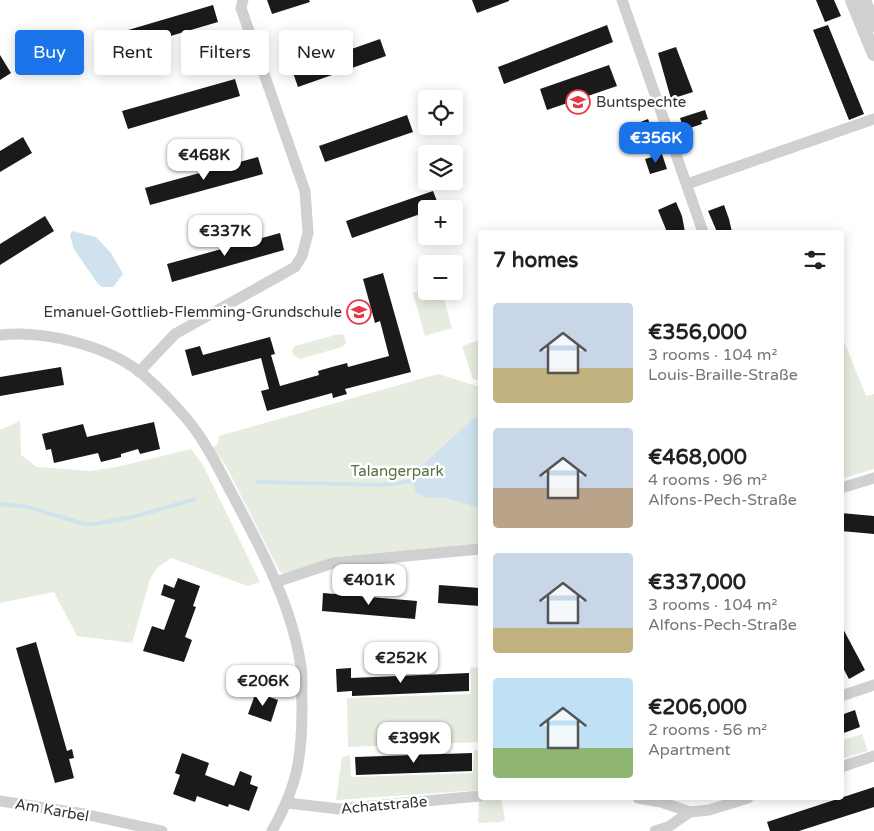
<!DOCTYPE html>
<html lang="en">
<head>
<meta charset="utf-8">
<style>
	body { margin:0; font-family:"Varela Round",sans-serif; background:#f6f6f6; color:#222; height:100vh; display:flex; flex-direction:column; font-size:19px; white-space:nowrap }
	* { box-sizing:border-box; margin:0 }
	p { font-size:16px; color:#767676 }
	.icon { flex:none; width:28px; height:28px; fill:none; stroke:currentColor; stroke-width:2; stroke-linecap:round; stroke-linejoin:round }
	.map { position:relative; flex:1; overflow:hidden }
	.drawer { position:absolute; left:478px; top:230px; width:366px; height:570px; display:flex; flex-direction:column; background:#fff; border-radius:5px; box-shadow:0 2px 12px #0003 }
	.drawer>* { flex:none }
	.guide { position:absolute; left:15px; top:30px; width:388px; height:45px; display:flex; gap:10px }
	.buttons { position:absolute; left:418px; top:90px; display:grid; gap:10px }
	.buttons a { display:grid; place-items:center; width:45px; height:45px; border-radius:5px; background:#fff; box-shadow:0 2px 12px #0003; font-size:25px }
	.price { position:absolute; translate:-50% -42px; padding:0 11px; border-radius:10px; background:#fff; color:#222; font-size:16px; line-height:32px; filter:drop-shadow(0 1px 2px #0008) }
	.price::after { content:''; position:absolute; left:50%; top:30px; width:15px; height:11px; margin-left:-8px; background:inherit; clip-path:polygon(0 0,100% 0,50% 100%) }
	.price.active { background:#1a73e8; color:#fff }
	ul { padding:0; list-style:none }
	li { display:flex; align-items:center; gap:15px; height:125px; padding:0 15px }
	li span { display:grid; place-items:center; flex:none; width:140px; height:100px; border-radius:5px; color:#555 }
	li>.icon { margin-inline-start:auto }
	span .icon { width:60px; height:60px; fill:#fffc; stroke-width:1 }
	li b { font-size:21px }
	h2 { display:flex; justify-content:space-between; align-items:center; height:60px; padding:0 15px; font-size:21px }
	.pill { padding:0 18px; border-radius:5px; background:#fff; box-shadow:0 2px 12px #0003; font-size:18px; line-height:45px }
	.pill.active { background:#1a73e8; color:#fff }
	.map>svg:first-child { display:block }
</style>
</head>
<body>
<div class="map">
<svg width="874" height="831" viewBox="0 0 874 831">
	<rect width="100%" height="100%" fill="#fff"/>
	<g fill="#e6ecdf">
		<polygon points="426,289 426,291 442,291 452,328 425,336 413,293"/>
		<polygon points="339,334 344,335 346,343 342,347 300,359 293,355 292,350 295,346"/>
		<polygon points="841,339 843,339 866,396 874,394 874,469 841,479"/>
		<polygon points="480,340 480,381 473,379 462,346"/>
		<polygon points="438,374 480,387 480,545 287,575 280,572 226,466 213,448 218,443 219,436"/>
		<polygon points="20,421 21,455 37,467 90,471 117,467 191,449 203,465 260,582 248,586 171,558 157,568 150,579 132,643 77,636 54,592 0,603 0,430"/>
		<polygon points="480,667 480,742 348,747 347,698 471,694 470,668"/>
		<polygon points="862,734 868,751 841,759 841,741"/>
		<polygon points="474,750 480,750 480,790 336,800 342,757 350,755 351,777 473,773"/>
		<polygon points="501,798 505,820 501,822 478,823 479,801"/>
	</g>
	<g fill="#cfe2ee">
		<polygon points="72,231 96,237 111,253 123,274 113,287 102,287 98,284 74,249 70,236"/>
		<polygon points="480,417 480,508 446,498 427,498 416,492 412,481 414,473 473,419"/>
	</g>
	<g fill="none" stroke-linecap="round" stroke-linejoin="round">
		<g stroke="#cfe2ee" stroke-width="4">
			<polyline points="258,482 384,485 412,481"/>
			<polyline points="0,504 28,507 84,524 95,524 137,516 195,499"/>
		</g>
	</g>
	<g fill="#1a1a1a">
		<polygon points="267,0 309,0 310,2 272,14"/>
		<polygon points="472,0 509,0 509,1 477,13"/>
		<polygon points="816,0 834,0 841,16 825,22"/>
		<polygon points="213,5 218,22 106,55 101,38"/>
		<polygon points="607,25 613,42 504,84 498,67"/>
		<polygon points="828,25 864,114 849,120 813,30"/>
		<polygon points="380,39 386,56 298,87 292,70"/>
		<polygon points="676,47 693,92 671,99 658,53"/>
		<polygon points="0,55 11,73 0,80"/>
		<polygon points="609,65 617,86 547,110 540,89"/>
		<polygon points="235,79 240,96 128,129 122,111"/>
		<polygon points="705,110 708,119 701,121 702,124 684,130 680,118"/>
		<polygon points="407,115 413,132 325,162 319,146"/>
		<polygon points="648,119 653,132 633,140 628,127"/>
		<polygon points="23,137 32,153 0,172 0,151"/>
		<polygon points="662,154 667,169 650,174 645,159"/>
		<polygon points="258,157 263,174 150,205 145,188"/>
		<polygon points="433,191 440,209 426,209 426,212 352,238 346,221"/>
		<polygon points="676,202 682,216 685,232 667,232 658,210"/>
		<polygon points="724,205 729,219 732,232 717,232 708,211"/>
		<polygon points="45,216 54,231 0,265 0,244"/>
		<polygon points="280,233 284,250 172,282 167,264"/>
		<polygon points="383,273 411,372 345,389 347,394 333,398 332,393 267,411 261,391 269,389 261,358 192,376 185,350 200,346 203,355 270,337 275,354 271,355 280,386 319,375 318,371 332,367 347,363 348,367 389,356 380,321 375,323 363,279"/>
		<polygon points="61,367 64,385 0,396 0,377"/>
		<polygon points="154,422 160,449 140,454 138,449 121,454 121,457 101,462 98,453 54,463 51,449 46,450 42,434 83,424 87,437"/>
		<polygon points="841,513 874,516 874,534 841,531"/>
		<polygon points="178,578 200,586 193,606 196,607 185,637 192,640 184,662 143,651 152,626 164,630 175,600 161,595 164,584 174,588"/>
		<polygon points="439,585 480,588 480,606 438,603"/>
		<polygon points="323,593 417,601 415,619 322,611"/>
		<polygon points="841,625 865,670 849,679 841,664"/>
		<polygon points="36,642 67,751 72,749 74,758 69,759 74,778 55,783 16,648"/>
		<polygon points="351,668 351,678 469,673 469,691 352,696 352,691 337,692 336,669"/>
		<polygon points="256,692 278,700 271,722 248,714"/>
		<polygon points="855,710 860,727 841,734 841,715"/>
		<polygon points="182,753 209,763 205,775 234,786 240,771 252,776 250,784 258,787 249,811 229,804 228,807 197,796 195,802 173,794 180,775 175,773"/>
		<polygon points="472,753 472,771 356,775 355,757"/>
		<polygon points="874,787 874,807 799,831 770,831 767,822"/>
	</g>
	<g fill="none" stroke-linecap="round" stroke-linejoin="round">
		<g stroke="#d0d0d0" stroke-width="11">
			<polyline points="622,0 703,232"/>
			<polyline points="687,184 874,119"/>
			<path d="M0 335C43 330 105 345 140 372 156 385 172 402 186 418 204 439 218 467 231 492 260 547 292 604 301 667 303 679 301 692 302 705 302 758 298 784 272 831"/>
			<polyline points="139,372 175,334 295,267 302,256 308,233 305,191 241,8 243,0"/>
			<polyline points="841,488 874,478"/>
			<polyline points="276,582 333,563 480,549"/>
			<polyline points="841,696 874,685"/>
			<polyline points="841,767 874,756"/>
			<polyline points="638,798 661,802 690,812"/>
			<polyline points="0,801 84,814 162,831"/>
			<polyline points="288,803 339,809 480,796"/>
			<polyline points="655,831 668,827 690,812 709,810 748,798"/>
		</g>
		<g stroke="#d0d0d0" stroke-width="14">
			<polyline points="852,0 874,54"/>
			<polyline points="864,0 874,25"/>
		</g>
	</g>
	<defs>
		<g id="school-ring" transform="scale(1.25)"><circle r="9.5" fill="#fff" stroke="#e63946" stroke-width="1.5"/><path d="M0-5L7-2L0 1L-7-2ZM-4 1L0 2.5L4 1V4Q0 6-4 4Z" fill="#e63946"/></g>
	</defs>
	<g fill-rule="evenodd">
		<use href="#school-ring" x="578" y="102"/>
		<use href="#school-ring" x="359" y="312"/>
	</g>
	<g text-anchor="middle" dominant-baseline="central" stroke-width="5" stroke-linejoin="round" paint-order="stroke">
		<g font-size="15" fill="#333" stroke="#fff" text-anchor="start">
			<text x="596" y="102">Buntspechte</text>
			<text x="342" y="312" text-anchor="end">Emanuel-Gottlieb-Flemming-Grundschule</text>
		</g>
		<g font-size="15" fill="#56703f" stroke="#fff">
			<text x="397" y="471">Talangerpark</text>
		</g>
		<g font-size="15" fill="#333" stroke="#fff">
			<text transform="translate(384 805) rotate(-5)">Achatstraße</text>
			<text transform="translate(52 810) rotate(10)">Am Karbel</text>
		</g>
	</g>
</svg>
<div class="buttons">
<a><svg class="icon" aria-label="locate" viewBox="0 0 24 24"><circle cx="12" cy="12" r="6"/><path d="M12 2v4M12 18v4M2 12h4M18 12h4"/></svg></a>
<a><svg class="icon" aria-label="layers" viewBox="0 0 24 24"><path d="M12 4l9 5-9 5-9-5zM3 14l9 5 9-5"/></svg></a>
<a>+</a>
<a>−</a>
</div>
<b class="price active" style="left:656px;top:164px">€356K</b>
<b class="price" style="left:204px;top:181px">€468K</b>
<b class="price" style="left:225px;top:257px">€337K</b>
<b class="price" style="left:369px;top:606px">€401K</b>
<b class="price" style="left:401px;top:684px">€252K</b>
<b class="price" style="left:263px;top:707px">€206K</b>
<b class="price" style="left:414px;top:764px">€399K</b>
<div class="guide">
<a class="pill active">Buy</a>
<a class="pill">Rent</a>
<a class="pill">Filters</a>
<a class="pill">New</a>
</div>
<section class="drawer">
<h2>7 homes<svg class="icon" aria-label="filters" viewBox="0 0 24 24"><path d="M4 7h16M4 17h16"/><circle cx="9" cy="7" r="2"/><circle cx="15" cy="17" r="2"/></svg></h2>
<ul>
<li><span style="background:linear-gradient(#c9d6e8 65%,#c2b280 0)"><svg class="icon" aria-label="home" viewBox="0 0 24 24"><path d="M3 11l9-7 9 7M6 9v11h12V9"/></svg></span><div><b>€356,000</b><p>3 rooms · 104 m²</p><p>Louis-Braille-Straße</p></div></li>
<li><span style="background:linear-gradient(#c9d6e8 60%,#b9a48a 0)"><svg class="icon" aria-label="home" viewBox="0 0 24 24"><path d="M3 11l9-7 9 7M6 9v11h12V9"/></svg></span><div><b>€468,000</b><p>4 rooms · 96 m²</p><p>Alfons-Pech-Straße</p></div></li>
<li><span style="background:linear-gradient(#c9d6e8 75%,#c2b280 0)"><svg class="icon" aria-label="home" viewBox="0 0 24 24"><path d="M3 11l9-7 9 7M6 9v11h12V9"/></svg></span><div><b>€337,000</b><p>3 rooms · 104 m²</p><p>Alfons-Pech-Straße</p></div></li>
<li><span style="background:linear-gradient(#bfe0f5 70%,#8fb573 0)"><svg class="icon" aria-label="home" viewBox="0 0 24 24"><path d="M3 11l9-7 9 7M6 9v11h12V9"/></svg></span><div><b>€206,000</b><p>2 rooms · 56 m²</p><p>Apartment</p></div></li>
</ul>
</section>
</div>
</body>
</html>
